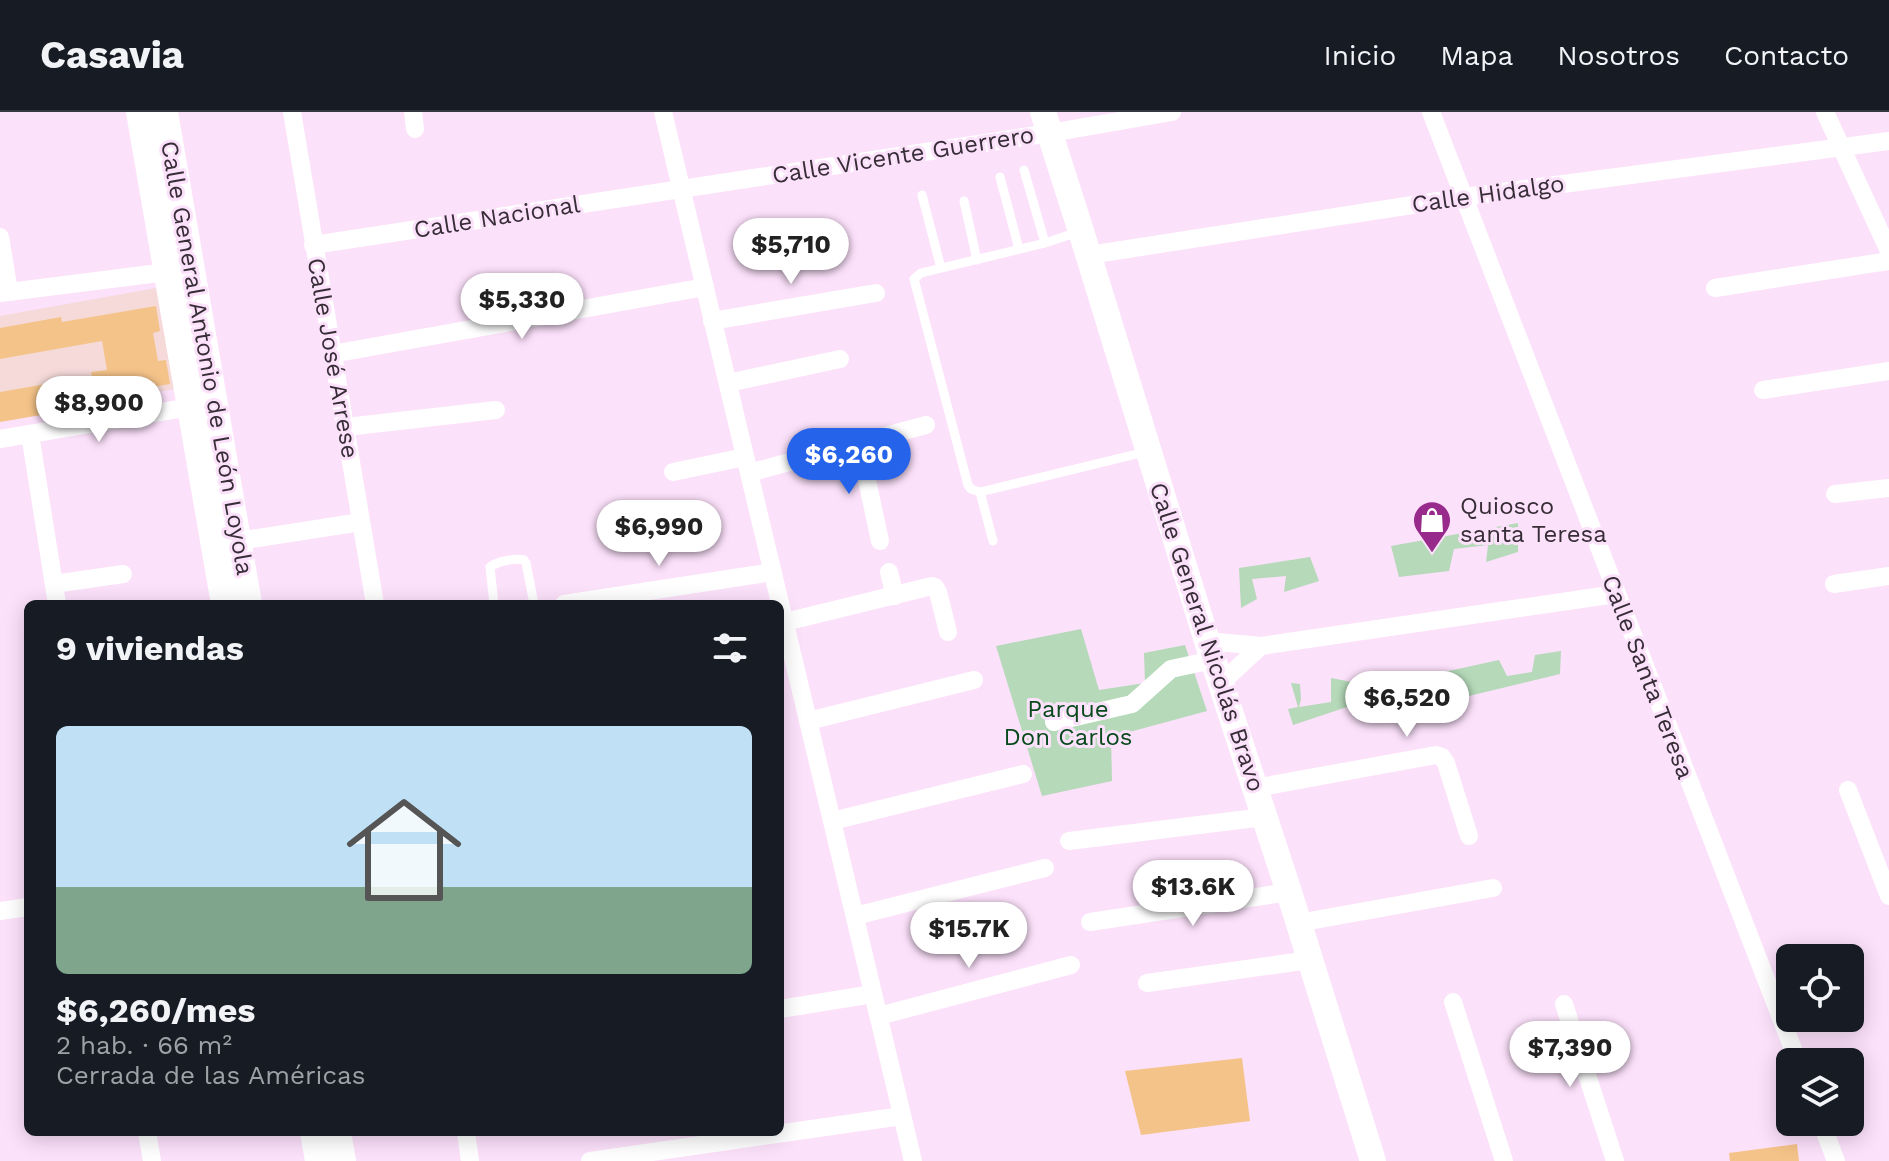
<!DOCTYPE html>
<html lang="es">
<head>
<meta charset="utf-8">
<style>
	body { margin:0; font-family:"Work Sans",sans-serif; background:#20242c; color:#f1f3f6; height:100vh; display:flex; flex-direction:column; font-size:30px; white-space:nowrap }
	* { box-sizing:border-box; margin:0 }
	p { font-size:26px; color:#9ea1a6 }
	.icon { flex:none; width:44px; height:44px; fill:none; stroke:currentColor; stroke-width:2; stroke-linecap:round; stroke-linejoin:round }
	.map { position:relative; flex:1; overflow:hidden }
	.sheet { position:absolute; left:24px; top:488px; width:760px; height:536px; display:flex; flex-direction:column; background:#171b24; border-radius:12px; box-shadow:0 4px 20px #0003 }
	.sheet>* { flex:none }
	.buttons { position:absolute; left:1776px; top:832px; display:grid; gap:16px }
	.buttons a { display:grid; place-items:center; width:88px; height:88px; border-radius:12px; background:#171b24; box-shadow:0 4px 20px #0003; font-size:40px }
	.price { position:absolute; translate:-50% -68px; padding:0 18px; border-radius:28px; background:#fff; color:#222; font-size:26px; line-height:52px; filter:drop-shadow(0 2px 4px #0008) }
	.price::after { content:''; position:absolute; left:50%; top:48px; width:24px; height:18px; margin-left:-12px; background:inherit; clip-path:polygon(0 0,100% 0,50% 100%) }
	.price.active { background:#2563eb; color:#fff }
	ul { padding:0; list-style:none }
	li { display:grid; align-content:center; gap:16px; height:424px; padding:0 32px }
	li+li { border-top:2px solid #363941 }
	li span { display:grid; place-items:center; height:248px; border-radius:12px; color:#555 }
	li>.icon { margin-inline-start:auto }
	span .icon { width:144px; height:144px; fill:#fffc; stroke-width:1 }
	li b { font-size:34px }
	h2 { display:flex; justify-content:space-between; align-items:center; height:96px; padding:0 32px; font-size:34px }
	header { display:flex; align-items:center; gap:48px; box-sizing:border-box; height:112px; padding:0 40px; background:#171b24; border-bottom:2px solid #363941 }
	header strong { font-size:38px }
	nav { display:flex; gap:44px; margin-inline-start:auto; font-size:28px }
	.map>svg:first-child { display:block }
</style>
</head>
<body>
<header>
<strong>Casavia</strong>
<nav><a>Inicio</a><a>Mapa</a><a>Nosotros</a><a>Contacto</a></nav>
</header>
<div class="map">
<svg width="1889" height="1049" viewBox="0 0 1889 1049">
	<rect width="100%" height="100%" fill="#fce1fb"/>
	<polygon fill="#f5dad9" points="156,176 174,277 0,309 0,204"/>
	<g fill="#b5d9b9">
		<polygon points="1518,411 1518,440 1486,450 1488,433 1454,437 1449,459 1399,465 1391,434"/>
		<polygon points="1310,445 1319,469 1284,480 1286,464 1252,467 1257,487 1241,496 1239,456"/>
		<polygon points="1081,517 1099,578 1145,571 1144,541 1185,533 1207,599 1111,625 1112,669 1042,684 996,534"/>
		<polygon points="1561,539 1560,562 1444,590 1444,560 1499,548 1507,564 1532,560 1535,543"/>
		<polygon points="1331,566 1357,571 1359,591 1293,613 1288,597 1298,595 1291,571 1300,572 1301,587 1299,595 1331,590"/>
	</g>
	<g fill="#f4c389">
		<polygon points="156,194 160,219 153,221 158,249 166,248 170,272 75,288 76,297 0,310 0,280 92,264 91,260 107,258 102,229 0,247 0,216 61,205 62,210"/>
		<polygon points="1242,946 1250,1009 1141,1023 1125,959"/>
		<polygon points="1797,1032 1799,1049 1730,1049 1729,1041"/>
	</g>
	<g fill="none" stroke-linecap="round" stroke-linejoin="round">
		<g stroke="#fff" stroke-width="9">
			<polyline points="1024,58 1045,131"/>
			<polyline points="1000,65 1019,137"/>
			<polyline points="922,83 941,156"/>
			<polyline points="964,89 977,148"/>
			<polyline points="1078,120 1045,131 921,161 914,167 968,373 971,377 980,380 1145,340"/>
			<polyline points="980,380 993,429"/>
			<path d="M494 492 490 455C498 449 515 446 524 448L526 451 534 492"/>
		</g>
		<g stroke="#fff" stroke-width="18">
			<polyline points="292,0 375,492"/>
			<polyline points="413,0 415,17"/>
			<polyline points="663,0 913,1049"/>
			<polyline points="1431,0 1798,950"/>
			<polyline points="1825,0 1889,139"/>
			<polyline points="0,125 9,179"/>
			<polyline points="313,133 1050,21 1172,0"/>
			<polyline points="1089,143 1464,85 1889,29"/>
			<polyline points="1715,176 1889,149"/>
			<polyline points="0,181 167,160"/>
			<polyline points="712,209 876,181"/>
			<polyline points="332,242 705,175"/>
			<polyline points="728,271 840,247"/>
			<polyline points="1763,278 1889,259"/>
			<polyline points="346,315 496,298"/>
			<polyline points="30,322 57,492"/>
			<polyline points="0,327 190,295"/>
			<polyline points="859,331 880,429"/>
			<polyline points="673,360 745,345"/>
			<polyline points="749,361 926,313"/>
			<polyline points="1835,382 1889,376"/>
			<polyline points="238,429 361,410"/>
			<polyline points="889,460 895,484"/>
			<polyline points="54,472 123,462"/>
			<polyline points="1834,472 1889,464"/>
			<polyline points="564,492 773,460"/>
			<polyline points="785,510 932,474 935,475 938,480 948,520"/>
			<polyline points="1207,529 1261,534 1616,482"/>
			<polyline points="1221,571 1261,534"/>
			<polyline points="808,609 974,568"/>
			<polyline points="1054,610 1132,592 1171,557 1213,548"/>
			<polyline points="1255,676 1436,643 1442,645 1446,651 1469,724"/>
			<polyline points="1848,678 1889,784"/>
			<polyline points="832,709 1023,662"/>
			<polyline points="1069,729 1264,705"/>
			<polyline points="0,799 28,795"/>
			<polyline points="855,804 1045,756"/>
			<polyline points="1090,810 1289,780"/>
			<polyline points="1298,811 1493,776"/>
			<polyline points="1147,871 1309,848"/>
			<polyline points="1453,890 1504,1049"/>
			<polyline points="1564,892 1615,1049"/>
			<polyline points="780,897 873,882"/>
			<polyline points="879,904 1071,853"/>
			<polyline points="1821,1010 1836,1049"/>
			<polyline points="147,1020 152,1049"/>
			<polyline points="466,1020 470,1049"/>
			<polyline points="590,1049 902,1004"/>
		</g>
		<g stroke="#fff" stroke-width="26">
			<polyline points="139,0 224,492"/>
			<polyline points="165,0 249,492"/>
			<polyline points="1043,0 1081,119 1207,529 1289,780 1373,1049"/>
			<polyline points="313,1020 318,1049"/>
			<polyline points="338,1020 343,1049"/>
		</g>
	</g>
	<defs>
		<g id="shop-pin" transform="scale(2)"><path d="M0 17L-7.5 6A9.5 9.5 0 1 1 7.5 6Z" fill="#982a8b" stroke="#fce1fb"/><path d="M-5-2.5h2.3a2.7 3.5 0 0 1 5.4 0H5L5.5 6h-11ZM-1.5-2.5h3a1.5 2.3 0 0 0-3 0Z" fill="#fff"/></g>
	</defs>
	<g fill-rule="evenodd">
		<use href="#shop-pin" x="1432" y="408"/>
	</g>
	<g text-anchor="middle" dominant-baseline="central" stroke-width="6" stroke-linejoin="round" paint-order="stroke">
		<g font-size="24" fill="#372d37" stroke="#fce1fb">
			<text transform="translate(903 43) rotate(-9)">Calle Vicente Guerrero</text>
			<text transform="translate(1488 82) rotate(-8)">Calle Hidalgo</text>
			<text transform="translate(497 105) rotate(-9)">Calle Nacional</text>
			<text transform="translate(207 246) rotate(80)">Calle General Antonio de León Loyola</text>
			<text transform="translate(333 246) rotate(80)">Calle José Arrese</text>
			<text transform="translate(1207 525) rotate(72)">Calle General Nicolás Bravo</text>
			<text transform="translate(1648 565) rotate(69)">Calle Santa Teresa</text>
		</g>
		<g font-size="24" fill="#372d37" stroke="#fce1fb" text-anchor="start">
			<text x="1460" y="394">Quiosco<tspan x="1460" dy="28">santa Teresa</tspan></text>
		</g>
		<g font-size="24" fill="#06491a" stroke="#fce1fb">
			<text x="1068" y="597">Parque<tspan x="1068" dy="28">Don Carlos</tspan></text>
		</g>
	</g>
</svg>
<div class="buttons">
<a><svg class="icon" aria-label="locate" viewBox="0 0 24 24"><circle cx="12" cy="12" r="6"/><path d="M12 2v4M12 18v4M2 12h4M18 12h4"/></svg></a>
<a><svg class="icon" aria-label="layers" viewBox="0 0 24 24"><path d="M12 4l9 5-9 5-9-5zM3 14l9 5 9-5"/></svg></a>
</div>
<b class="price" style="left:791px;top:174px">$5,710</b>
<b class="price" style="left:522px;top:229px">$5,330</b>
<b class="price" style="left:99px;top:332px">$8,900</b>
<b class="price active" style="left:849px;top:384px">$6,260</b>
<b class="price" style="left:659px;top:456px">$6,990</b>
<b class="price" style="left:1407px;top:627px">$6,520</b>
<b class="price" style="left:1193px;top:816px">$13.6K</b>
<b class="price" style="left:969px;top:858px">$15.7K</b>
<b class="price" style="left:1570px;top:977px">$7,390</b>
<section class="sheet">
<h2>9 viviendas<svg class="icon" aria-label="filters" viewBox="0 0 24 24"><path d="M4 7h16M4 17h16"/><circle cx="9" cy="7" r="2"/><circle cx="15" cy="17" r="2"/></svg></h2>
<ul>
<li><span style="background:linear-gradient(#bfe0f5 65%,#7fa58c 0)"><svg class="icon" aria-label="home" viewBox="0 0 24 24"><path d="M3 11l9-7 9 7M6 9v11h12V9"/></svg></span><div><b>$6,260/mes</b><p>2 hab. · 66 m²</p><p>Cerrada de las Américas</p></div></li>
</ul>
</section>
</div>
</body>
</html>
